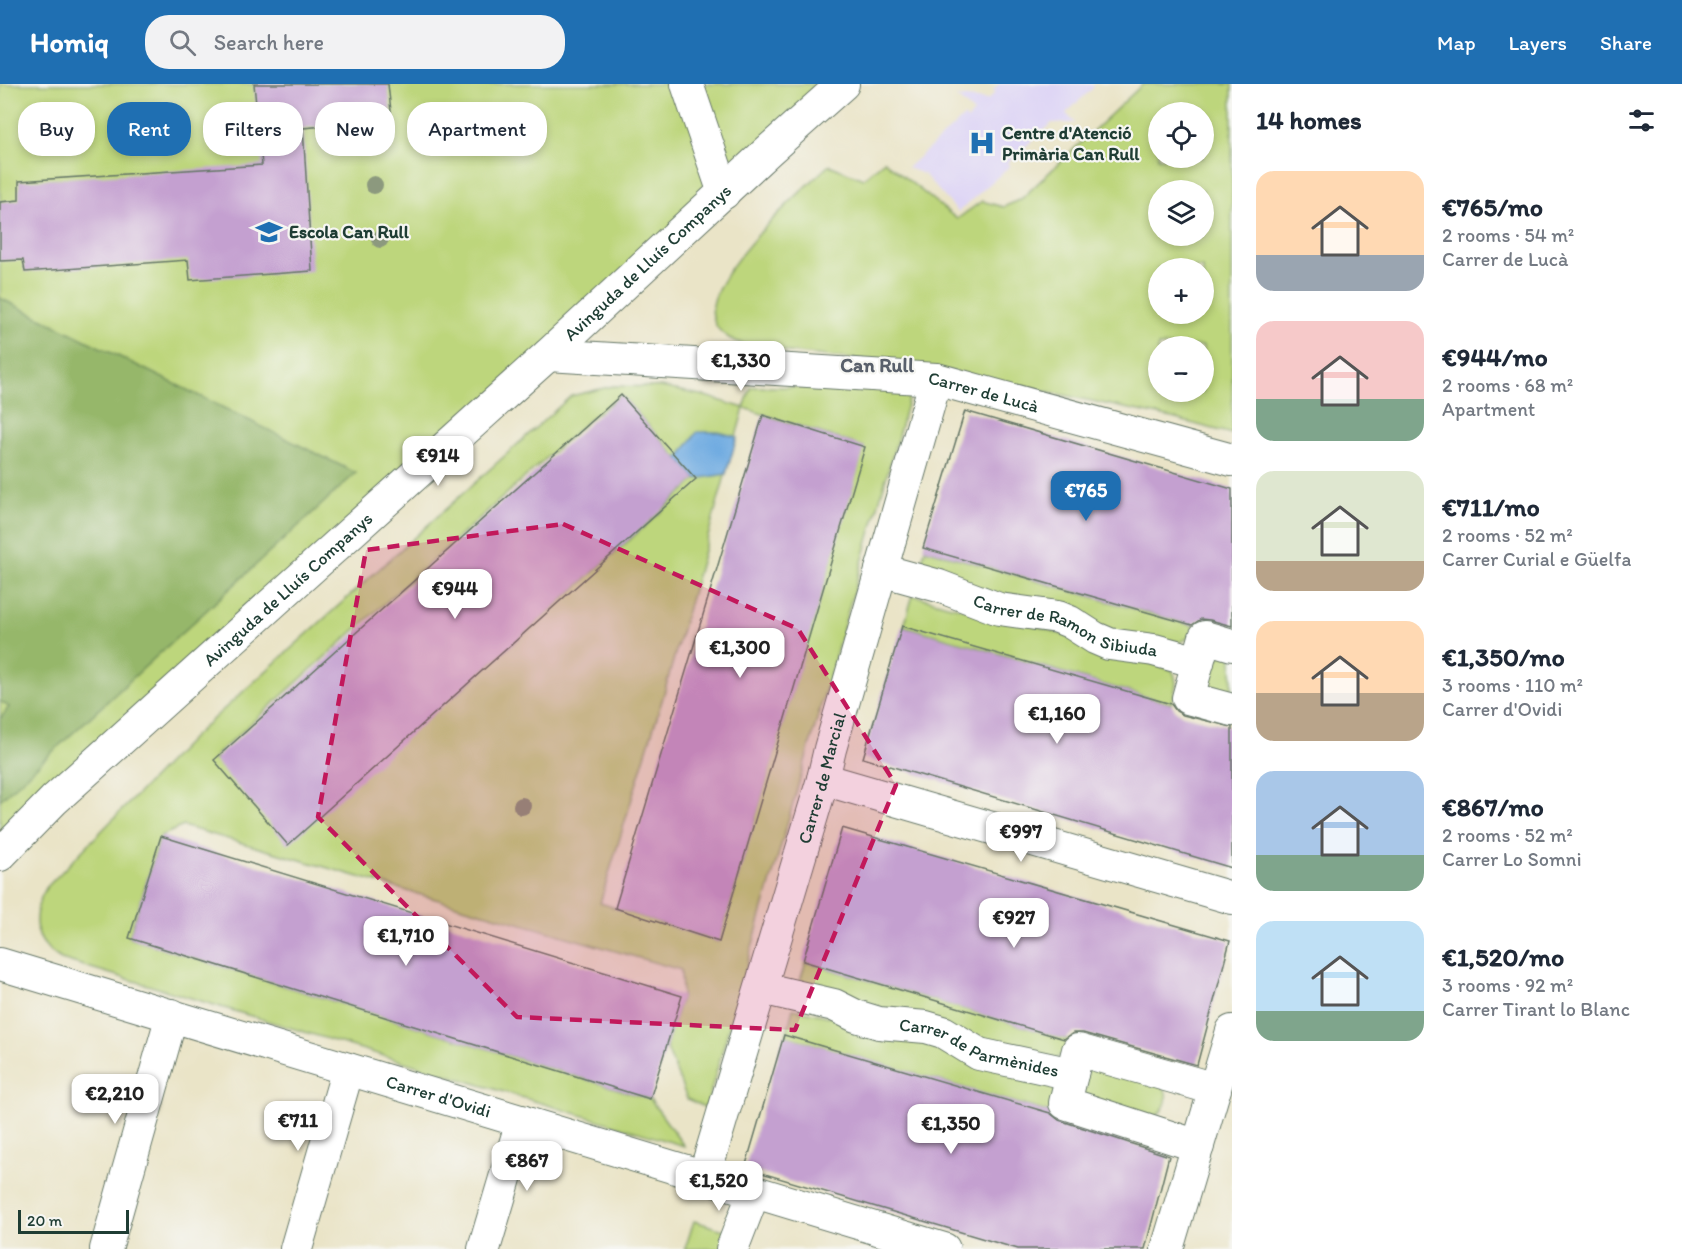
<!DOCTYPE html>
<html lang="en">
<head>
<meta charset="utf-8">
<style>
	body { margin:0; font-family:Itim,sans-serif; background:#f2f2f3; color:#1f2937; height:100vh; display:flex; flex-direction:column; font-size:22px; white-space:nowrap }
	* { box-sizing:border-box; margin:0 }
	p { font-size:20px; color:#747a83 }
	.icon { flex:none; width:33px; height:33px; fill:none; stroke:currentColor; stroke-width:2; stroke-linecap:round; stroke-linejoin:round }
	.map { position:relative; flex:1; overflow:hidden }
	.sheet { display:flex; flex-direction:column; background:#fff; width:450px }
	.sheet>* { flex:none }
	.banner { position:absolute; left:18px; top:18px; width:570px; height:54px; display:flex; gap:12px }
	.fabs { position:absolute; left:1148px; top:18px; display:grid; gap:12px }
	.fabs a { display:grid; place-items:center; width:66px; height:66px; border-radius:50%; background:#fff; box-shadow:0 3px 9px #0003; font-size:30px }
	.scale { position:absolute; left:18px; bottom:15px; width:111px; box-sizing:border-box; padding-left:6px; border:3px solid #1f3d34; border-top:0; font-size:16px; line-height:21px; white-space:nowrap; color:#1f3d34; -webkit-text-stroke:4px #f6f6f2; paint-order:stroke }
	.price { position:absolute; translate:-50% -51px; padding:0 14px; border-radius:12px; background:#fff; color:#222; font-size:20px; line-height:39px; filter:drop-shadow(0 2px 3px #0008) }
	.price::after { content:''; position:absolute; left:50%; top:36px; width:18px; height:14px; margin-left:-9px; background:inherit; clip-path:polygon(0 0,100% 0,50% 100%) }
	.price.current { background:#1f6fb2; color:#fff }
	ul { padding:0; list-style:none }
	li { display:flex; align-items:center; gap:18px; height:150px; padding:0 24px }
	li span { display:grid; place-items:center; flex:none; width:168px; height:120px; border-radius:18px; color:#555 }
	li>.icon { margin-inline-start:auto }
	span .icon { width:72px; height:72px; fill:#fffc; stroke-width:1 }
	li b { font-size:26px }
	h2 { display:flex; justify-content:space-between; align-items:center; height:72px; padding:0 24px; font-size:26px }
	.tag { padding:0 21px; border-radius:24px; background:#fff; box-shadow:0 3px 9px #0003; font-size:21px; line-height:54px }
	.tag.current { background:#1f6fb2; color:#fff }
	header { display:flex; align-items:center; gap:36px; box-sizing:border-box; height:84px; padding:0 30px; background:#1f6fb2; color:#fff }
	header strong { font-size:28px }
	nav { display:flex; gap:33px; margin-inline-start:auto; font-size:21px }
	.search { width:420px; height:54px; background:#f2f2f3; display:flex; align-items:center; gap:15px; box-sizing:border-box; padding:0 21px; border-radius:24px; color:#747a83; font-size:22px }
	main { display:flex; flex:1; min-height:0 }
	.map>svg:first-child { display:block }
</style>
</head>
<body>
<header>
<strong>Homiq</strong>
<div class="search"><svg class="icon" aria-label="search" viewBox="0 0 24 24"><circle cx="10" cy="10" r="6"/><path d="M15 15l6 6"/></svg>Search here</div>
<nav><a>Map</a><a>Layers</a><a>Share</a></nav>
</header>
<main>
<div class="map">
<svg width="1232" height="1165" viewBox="0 0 1232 1165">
	<rect width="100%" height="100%" fill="#f6f6f2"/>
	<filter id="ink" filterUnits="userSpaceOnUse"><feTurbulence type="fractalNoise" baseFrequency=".0167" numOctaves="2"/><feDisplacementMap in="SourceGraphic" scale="12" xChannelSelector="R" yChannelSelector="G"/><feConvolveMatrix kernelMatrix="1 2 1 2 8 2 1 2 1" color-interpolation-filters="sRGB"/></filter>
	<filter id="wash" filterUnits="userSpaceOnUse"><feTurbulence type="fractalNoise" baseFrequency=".008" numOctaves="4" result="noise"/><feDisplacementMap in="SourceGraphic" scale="24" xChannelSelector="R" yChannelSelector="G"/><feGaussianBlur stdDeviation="1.35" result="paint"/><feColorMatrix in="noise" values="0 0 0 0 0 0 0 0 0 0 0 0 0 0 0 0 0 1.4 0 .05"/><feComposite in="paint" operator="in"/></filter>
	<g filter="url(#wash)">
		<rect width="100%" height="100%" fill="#eae4c7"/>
		<polygon fill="#ded5f5" points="999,0 1092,0 1094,3 1066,29 1075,39 1052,39 1007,79 1010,82 958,128 924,90 907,84 965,32 967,36 974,29 956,13 988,16 996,8 993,6"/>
		<g fill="#bdd67b" stroke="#6e8a58" stroke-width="1.5" fill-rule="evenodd">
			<polygon points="0,0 843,0 0,771"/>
			<path d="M1143 0H1232V350L1168 333 939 285 755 264C738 259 716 252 713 233 704 192 801 108 829 81L863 95 884 77 957 135 982 117 1003 123 1020 116ZM1158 28H1203V74H1158ZM1158 106H1203V152H1158ZM1158 184H1203V230H1158ZM1158 262H1203V308H1158Z"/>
			<path d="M613 302 661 303 705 312 744 324 751 303H912L706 1024 687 1015 666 962 682 912 681 886 183 742 161 752 129 854 650 1015 684 1062 61 875C32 857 30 832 46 804L193 653 571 312ZM621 311 696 395 662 427 452 614 214 676 217 670 591 334ZM744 324 864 363 719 858 600 819 663 613Z"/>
			<path d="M925 465 1194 542C1191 551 1189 555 1180 558L1127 553 920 485Z"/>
			<path d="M913 511 947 521 1024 538 1172 586C1179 598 1175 607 1171 620L904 542Z"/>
			<polygon points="1210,561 1232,567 1232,617 1197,606"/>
			<polygon points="806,878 1072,957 1069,966 1057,974 1029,970 799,900"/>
			<polygon points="793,925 907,949 1051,999 1056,1006 1054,1030 786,952"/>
			<path d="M1091 974 1164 1003C1170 1016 1165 1025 1155 1033L1079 1017Z"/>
			<polygon points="694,1137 737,1150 732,1165 685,1165"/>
		</g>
		<polygon fill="#96b76b" stroke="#5a7a50" stroke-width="1.5" points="0,214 356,389 0,716 0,635 9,623 0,617"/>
		<polygon fill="#70abe1" stroke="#48748a" stroke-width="1.5" points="697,348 719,348 737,353 726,390 696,395 678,375"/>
		<g id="blocks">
			<g fill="#c4a0d0">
				<polygon points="254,0 388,0 392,36 303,44 312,187 190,196 188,176 25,188 23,176 0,177 0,118 19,116 19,97 262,81"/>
				<polygon points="621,311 696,395 288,761 214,676"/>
				<polygon points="965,327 1232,405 1232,542 1210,536 1201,535 1192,541 923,464"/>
				<polygon points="763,331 865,363 719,858 615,824"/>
				<polygon points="902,542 1171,620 1176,627 1183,631 1232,643 1232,784 863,674"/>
				<polygon points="842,744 1230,857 1197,981 1083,949 1073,949 1064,955 803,877"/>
				<polygon points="161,752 682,912 650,1015 129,854"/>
				<polygon points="784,951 1050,1029 1059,1036 1169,1072 1145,1165 1018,1165 745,1084"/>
			</g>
		</g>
	</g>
	<g filter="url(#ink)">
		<use href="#blocks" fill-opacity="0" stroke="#667767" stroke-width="1.5"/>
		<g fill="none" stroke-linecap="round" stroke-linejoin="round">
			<g stroke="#667767" stroke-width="34">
				<g id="street">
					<polyline points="687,0 724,109"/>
					<path id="s1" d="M548 271 936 295 1232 376"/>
					<path id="s2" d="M881 486 939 502 999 525 1058 533 1070 538 1095 554 1109 560 1154 566 1198 578 1205 553 1232 561"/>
					<polyline points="1198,578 1188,614 1232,626"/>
					<polyline points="823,695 1232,814"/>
					<path id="s3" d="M0 771 54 716 548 271 768 67 843 0"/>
					<path id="s4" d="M0 880 944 1165"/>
					<path id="s5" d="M761 904 834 921 856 932 879 939 926 943 943 948 979 970 1072 990 1078 966 1215 1005"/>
					<polyline points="1072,990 1065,1019 1198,1062"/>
					<path id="s6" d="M704 1093 823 695 830 665 936 295"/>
					<polyline points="106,1165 172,931"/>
					<polyline points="296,1165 348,985"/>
					<polyline points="484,1165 522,1037"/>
					<polyline points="732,1165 754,1108"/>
					<polyline points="1167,1165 1232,947"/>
				</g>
			</g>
			<use href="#street" stroke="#fff" stroke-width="32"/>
		</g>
		<g fill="#8c997e">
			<circle cx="374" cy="101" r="9"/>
			<circle cx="380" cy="155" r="9"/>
			<circle cx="522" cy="722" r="9"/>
		</g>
	</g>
	<path fill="#c2185b" fill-opacity="0.2" stroke="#c2185b" stroke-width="4.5" stroke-dasharray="12 8" stroke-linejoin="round" d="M563 440 798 545 896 701 795 946 517 933 318 733 366 466Z"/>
	<defs>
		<g id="hospital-bare" transform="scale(2.07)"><path d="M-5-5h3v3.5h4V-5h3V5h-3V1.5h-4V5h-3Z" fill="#1f6fb2" stroke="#f6f6f2" stroke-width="2.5" paint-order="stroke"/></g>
		<g id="school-bare" transform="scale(2.07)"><path d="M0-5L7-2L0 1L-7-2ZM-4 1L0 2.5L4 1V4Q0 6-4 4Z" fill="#1f6fb2" stroke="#f6f6f2" stroke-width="2.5" paint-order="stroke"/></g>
	</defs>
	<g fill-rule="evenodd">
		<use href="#hospital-bare" x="982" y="59"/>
		<use href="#school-bare" x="269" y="148"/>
	</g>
	<g text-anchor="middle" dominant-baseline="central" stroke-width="4.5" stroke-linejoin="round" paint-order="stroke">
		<g font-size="18" font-weight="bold" fill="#1f3d34" stroke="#f6f6f2" text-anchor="start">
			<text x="1002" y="49">Centre d'Atenció<tspan x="1002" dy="21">Primària Can Rull</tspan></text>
			<text x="289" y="148">Escola Can Rull</text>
		</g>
		<g font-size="18" fill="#1f3d34" stroke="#f6f6f2">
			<text stroke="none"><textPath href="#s3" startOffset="878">Avinguda de Lluís Companys</textPath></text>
			<text stroke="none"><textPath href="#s1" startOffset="438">Carrer de Lucà</textPath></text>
			<text stroke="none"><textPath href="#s3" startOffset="392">Avinguda de Lluís Companys</textPath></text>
			<text stroke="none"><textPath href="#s2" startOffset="194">Carrer de Ramon Sibiuda</textPath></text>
			<text stroke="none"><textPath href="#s6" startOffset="416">Carrer de Marcial</textPath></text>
			<text stroke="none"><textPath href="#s5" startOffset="228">Carrer de Parmènides</textPath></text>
			<text stroke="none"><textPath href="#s4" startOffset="458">Carrer d'Ovidi</textPath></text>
		</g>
		<g font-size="20" font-weight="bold" fill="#59606b" stroke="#f6f6f2">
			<text x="877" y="281">Can Rull</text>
		</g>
	</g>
</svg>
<div class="fabs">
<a><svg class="icon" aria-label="locate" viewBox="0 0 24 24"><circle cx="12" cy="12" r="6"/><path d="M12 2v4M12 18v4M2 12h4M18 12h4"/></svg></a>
<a><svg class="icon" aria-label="layers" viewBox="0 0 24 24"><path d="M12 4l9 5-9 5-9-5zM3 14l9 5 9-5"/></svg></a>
<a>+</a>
<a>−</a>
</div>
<div class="scale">20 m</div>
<b class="price" style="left:741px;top:308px">€1,330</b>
<b class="price" style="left:438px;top:403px">€914</b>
<b class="price current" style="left:1086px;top:438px">€765</b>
<b class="price" style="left:455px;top:536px">€944</b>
<b class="price" style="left:740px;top:595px">€1,300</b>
<b class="price" style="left:1057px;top:661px">€1,160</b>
<b class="price" style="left:1021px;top:779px">€997</b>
<b class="price" style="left:1014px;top:865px">€927</b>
<b class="price" style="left:406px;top:883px">€1,710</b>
<b class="price" style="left:115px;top:1041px">€2,210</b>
<b class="price" style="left:298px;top:1068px">€711</b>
<b class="price" style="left:951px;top:1071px">€1,350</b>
<b class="price" style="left:527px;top:1108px">€867</b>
<b class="price" style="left:719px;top:1128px">€1,520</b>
<div class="banner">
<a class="tag">Buy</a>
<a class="tag current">Rent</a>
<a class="tag">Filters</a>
<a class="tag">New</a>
<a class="tag">Apartment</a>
</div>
</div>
<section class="sheet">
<h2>14 homes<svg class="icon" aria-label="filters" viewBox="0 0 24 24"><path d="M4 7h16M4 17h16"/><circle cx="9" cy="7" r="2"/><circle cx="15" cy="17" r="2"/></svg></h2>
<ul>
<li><span style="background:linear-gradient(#ffd9b3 70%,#9aa5b1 0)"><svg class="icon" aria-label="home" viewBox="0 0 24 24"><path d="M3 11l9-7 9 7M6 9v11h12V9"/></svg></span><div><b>€765/mo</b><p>2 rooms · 54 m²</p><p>Carrer de Lucà</p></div></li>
<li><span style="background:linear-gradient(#f6c9c9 65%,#7fa58c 0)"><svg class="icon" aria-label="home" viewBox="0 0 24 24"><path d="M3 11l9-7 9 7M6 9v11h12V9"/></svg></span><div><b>€944/mo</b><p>2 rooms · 68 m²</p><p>Apartment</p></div></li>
<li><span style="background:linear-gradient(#dfe7d0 75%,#b9a48a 0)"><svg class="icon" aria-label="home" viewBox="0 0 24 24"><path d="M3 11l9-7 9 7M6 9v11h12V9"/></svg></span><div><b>€711/mo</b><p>2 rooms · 52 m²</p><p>Carrer Curial e Güelfa</p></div></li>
<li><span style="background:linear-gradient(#ffd9b3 60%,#b9a48a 0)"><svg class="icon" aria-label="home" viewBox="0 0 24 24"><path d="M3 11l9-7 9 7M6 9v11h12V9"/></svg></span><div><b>€1,350/mo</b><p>3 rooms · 110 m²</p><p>Carrer d'Ovidi</p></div></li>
<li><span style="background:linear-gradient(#a9c7e8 70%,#7fa58c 0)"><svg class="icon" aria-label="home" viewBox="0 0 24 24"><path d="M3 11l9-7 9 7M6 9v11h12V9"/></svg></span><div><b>€867/mo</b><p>2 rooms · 52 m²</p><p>Carrer Lo Somni</p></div></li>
<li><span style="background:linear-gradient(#bfe0f5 75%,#7fa58c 0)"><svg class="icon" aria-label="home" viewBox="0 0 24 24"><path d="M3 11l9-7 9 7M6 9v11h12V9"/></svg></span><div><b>€1,520/mo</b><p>3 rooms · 92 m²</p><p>Carrer Tirant lo Blanc</p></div></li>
</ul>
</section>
</main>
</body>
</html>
